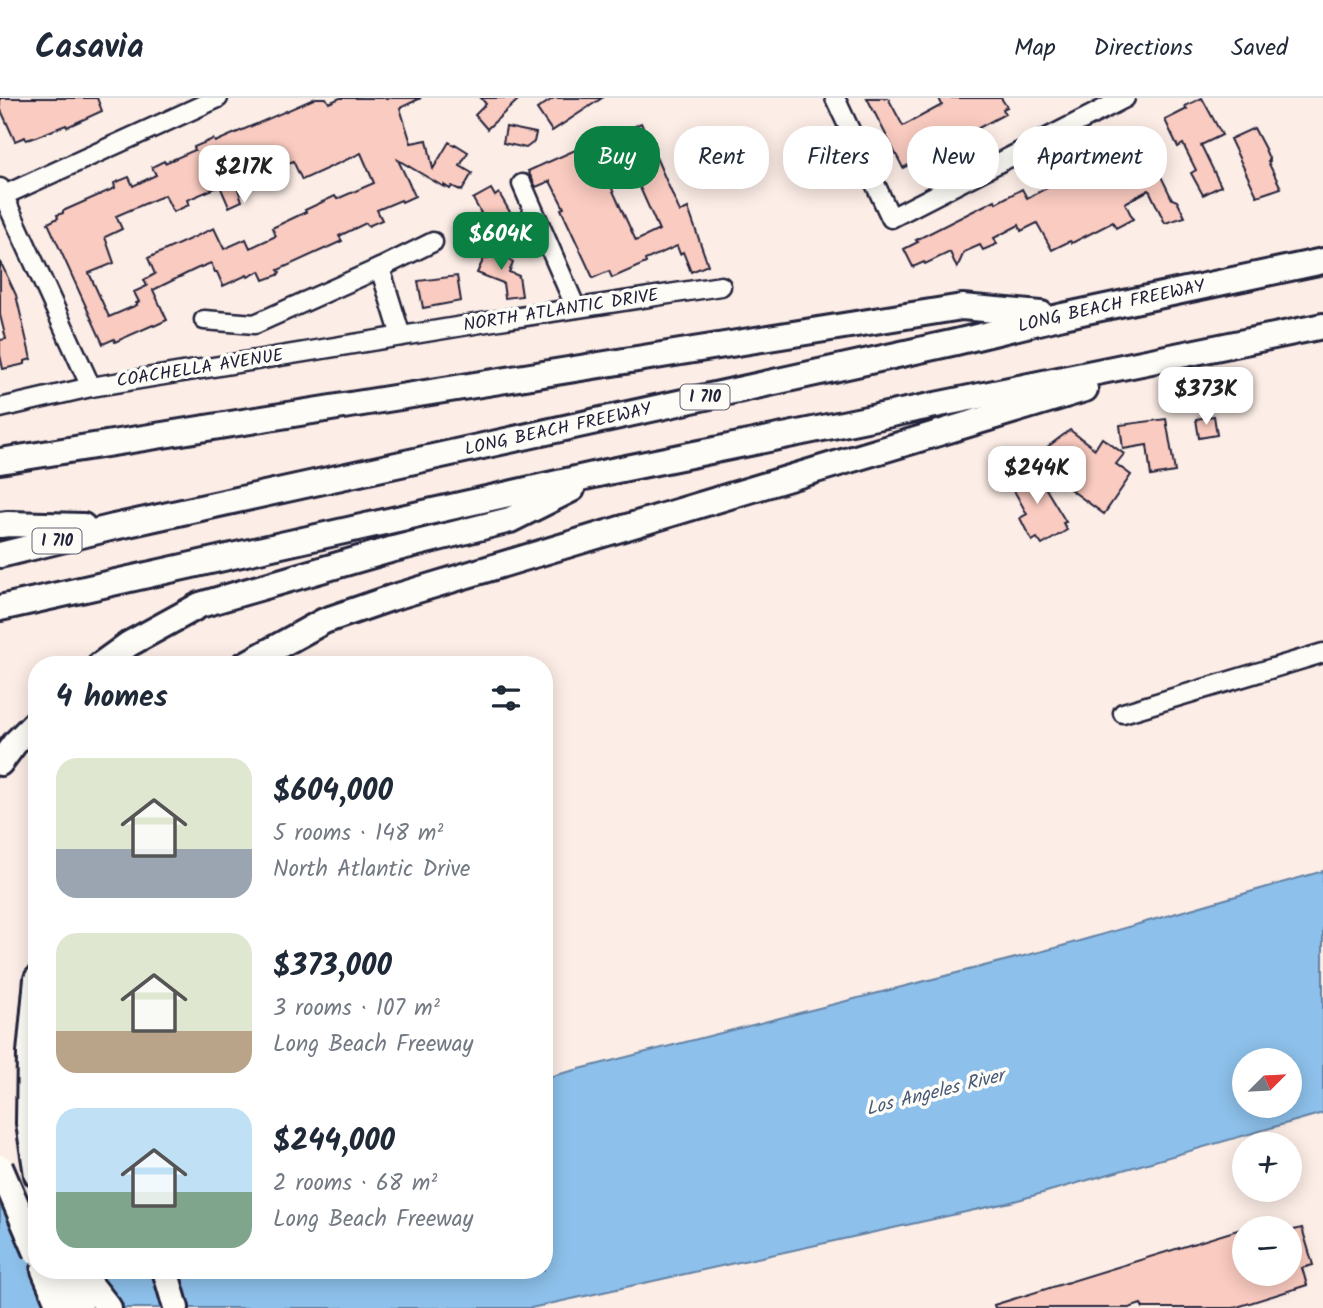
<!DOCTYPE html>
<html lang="en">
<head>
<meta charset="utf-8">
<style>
	body { margin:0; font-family:Kalam,sans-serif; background:#f2f2f3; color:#1f2937; height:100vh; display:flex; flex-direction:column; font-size:26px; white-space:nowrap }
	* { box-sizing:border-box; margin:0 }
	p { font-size:23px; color:#747a83 }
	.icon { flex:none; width:38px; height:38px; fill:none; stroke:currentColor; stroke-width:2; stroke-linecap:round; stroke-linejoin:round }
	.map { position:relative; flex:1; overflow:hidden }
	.drawer { position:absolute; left:28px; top:558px; width:525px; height:623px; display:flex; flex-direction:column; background:#fff; border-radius:28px; box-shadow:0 4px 18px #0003 }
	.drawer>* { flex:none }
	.banner { position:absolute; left:574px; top:28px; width:644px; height:63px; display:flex; gap:14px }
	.needle { width:46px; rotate:66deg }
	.buttons { position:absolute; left:1232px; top:950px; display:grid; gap:14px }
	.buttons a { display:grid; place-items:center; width:70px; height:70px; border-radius:50%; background:#fff; box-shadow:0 4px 18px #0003; font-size:35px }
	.price { position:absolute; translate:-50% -60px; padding:0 16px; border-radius:14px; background:#fff; color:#222; font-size:23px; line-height:46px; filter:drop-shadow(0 2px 4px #0008) }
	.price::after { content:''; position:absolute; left:50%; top:42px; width:21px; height:16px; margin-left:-10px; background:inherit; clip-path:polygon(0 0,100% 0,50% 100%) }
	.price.on { background:#0b8043; color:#fff }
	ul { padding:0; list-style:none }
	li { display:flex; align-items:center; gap:21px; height:175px; padding:0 28px }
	li span { display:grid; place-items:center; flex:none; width:196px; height:140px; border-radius:21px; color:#555 }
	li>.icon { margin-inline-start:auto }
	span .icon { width:84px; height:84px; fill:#fffc; stroke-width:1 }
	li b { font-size:30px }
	h2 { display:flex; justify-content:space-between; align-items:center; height:84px; padding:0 28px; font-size:30px }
	.pill { padding:0 24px; border-radius:28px; background:#fff; box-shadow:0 4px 18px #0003; font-size:24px; line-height:63px }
	.pill.on { background:#0b8043; color:#fff }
	header { display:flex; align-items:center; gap:42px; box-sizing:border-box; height:98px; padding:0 35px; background:#fff; border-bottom:2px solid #e0e1e3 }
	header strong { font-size:33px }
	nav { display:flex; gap:38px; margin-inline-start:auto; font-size:24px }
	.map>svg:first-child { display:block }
</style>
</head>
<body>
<header>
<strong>Casavia</strong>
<nav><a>Map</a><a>Directions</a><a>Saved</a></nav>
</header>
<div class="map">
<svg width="1323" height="1210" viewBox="0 0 1323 1210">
	<rect width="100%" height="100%" fill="#fcede6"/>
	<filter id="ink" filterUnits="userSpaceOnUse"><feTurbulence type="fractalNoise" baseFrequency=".0143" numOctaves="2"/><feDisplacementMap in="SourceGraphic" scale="14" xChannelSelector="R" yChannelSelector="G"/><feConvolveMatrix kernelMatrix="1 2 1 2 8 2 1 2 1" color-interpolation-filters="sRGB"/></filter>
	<g filter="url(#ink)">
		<path fill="#8dc0ea" stroke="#6281a4" stroke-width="2" fill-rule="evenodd" d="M1323 773V1015L1011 1104 531 1210H0V1108L37 1099V1172H544V980L1055 850ZM1244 962H1290V1008H1244Z"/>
		<g fill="#facbc0" stroke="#22223b" stroke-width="2" fill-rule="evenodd">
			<polygon points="0,0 97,0 102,13 67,29 66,27 33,40 26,42 25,39 15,43 0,10"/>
			<path d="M316 0H326L329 5 340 0H421L400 10 411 45 427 42 433 71 449 44 454 47 455 46 468 54 460 68 472 75 462 93 452 88 450 91 444 87V89L398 62 415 98 402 104 401 102 377 112 382 122 368 128 366 125 339 138 342 143 278 172 280 174 278 177 264 182 260 173 248 179 247 177 223 188 217 174H215L211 165 196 171 153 192 167 222 154 228 153 227 115 244 114 241 103 246 48 125 58 120 57 117 63 115V113L115 90 114 85 129 79 133 88 156 77 152 69 164 63 165 65 195 52 194 49 213 41 215 44ZM361 55 374 85 337 101 335 98 305 112 306 114 272 130 276 138 250 150 246 141 224 151 214 130 148 160 155 176 144 182 147 188 134 194 139 204 136 205 137 207 109 219 89 175 114 165 105 139 122 131 116 118 165 97 173 114 189 107 187 102 220 88 229 109 242 103 233 76 275 57 281 69 293 63 302 82Z"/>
			<polygon points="481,0 520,0 487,31 475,17 486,6"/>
			<polygon points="554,0 602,0 552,33 537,11"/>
			<polygon points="867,0 888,0 903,28 942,7 939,0 1001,0 1007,9 1003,11 1005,16 903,70"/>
			<polygon points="1202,0 1222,37 1201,47 1221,88 1203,97 1191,75 1196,72 1183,46 1178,49 1165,22 1187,11 1185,8"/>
			<polygon points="641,25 680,114 688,110 708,167 691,174 683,154 680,156 677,148 645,162 646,165 612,180 609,173 593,180 561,111 564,110 550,83 536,89 528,73 591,45 636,143 659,132 633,74 642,70 625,33"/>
			<polygon points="506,29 536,35 534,44 526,50 503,45"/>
			<polygon points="1254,30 1265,51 1270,63 1268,64 1281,90 1257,98 1230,41"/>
			<polygon points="602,31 608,43 595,49 590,37"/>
			<polygon points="1146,38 1160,66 1156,68 1172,101 1177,103 1185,119 1165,125 1149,92 1125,105 1133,121 1116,130 1113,124 1072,145 1070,143 1052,152 1037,125 1021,133 1019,127 994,140 997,146 983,152 980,147 964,154 957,170 950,154 925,166 924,164 913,169 904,151 918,144 916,142 995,102 996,105 1022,91 1027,100 1051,88 1048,82 1055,79 1054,77 1122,42 1125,48"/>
			<polygon points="491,91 495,98 499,95 515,123 491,137 479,116 481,115 473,101"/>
			<polygon points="491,149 511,157 509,162 513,165 509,174 519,178 522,198 505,200 503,185 477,175 484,160 487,161"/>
			<polygon points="0,163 16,197 31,261 25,263 25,266 3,271 0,257 0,242 6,241 0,217"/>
			<polygon points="457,178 461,203 423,210 418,183"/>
			<polygon points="1214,318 1217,337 1199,340 1196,321"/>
			<polygon points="1166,321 1175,374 1151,378 1147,347 1123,351 1120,327"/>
			<polygon points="1070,332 1095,351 1102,340 1124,356 1116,366 1131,377 1104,416 1030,362"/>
			<polygon points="1029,363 1066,424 1063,425 1067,432 1042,447 1037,440 1032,443 1025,430 1020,420 1027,416 1012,389 1019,385 1011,375"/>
			<polygon points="1244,1130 1244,1176 1290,1176 1290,1133 1302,1130 1313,1167 1302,1170 1307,1187 1234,1210 1143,1210 1141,1206 1129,1210 995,1210 994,1207"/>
		</g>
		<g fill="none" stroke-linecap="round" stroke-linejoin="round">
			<g stroke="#22223b" stroke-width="23">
				<g id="minor">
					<polyline points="835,0 891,120 1125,0"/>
					<polyline points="522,86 576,210"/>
					<polyline points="0,90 91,289"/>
					<polyline points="0,99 218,0"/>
					<polyline points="380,170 401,238"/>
					<polyline points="204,222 255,226 380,170 433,144"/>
					<polyline points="0,310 91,289 487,224 721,188"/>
					<polyline points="1123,615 1323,555"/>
				</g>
			</g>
			<g stroke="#22223b" stroke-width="30">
				<g id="highway">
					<polyline points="0,363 962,209 1041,216"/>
					<polyline points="0,427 8,426 83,428"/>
					<path id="s1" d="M0 457 114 429 956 244 1063 218 1323 163"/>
					<polyline points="0,510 607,374 1323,228"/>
					<polyline points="100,567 129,546 200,507 390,452 510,422 572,391"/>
					<polyline points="244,567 324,523 391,500 1085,291"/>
					<polyline points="0,665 15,645 37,623"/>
					<polyline points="37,881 30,955 29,1025 37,1077"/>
					<polyline points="44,1172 60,1210"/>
					<polyline points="68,1172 80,1210"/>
					<polyline points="79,1172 109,1210"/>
					<polyline points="165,1172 176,1210"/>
				</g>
			</g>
			<use href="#minor" stroke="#fdfcf7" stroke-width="18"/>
			<use href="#highway" stroke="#fdfcf7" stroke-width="24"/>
			<g stroke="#22223b" stroke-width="30" stroke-linecap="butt">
				<polyline id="highway-bridge" points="0,1069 37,1155"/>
			</g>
			<use href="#highway-bridge" stroke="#fdfcf7" stroke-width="24"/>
		</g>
	</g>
	<g text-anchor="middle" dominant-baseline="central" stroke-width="7" stroke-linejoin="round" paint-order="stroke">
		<g fill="#fdfcf7" stroke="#646373" stroke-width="2">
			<rect x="680.5" y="286.5" width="49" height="25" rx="5"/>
			<rect x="32.5" y="430.5" width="49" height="25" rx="5"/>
		</g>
		<g font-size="16" font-weight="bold" fill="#22223b">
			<text x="705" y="299">I 710</text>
			<text x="57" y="443">I 710</text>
		</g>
		<g font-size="18" fill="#22223b" stroke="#fdfcf7">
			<text stroke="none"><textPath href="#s1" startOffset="1139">LONG BEACH FREEWAY</textPath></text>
			<text transform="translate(561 213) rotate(-9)">NORTH ATLANTIC DRIVE</text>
			<text transform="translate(200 271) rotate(-9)">COACHELLA AVENUE</text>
			<text stroke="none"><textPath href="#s1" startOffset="572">LONG BEACH FREEWAY</textPath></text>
		</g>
		<g font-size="19" font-style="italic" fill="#475978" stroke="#fdfcf7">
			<text transform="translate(935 995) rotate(-14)">Los Angeles River</text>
		</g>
	</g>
</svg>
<div class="buttons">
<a><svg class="needle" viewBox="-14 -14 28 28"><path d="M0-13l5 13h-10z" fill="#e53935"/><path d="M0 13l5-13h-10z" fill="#747a83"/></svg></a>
<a>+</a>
<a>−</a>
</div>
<b class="price" style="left:244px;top:107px">$217K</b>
<b class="price on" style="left:501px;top:174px">$604K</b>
<b class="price" style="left:1206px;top:329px">$373K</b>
<b class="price" style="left:1037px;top:408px">$244K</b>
<div class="banner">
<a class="pill on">Buy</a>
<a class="pill">Rent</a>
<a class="pill">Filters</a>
<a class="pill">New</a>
<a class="pill">Apartment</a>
</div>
<section class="drawer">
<h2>4 homes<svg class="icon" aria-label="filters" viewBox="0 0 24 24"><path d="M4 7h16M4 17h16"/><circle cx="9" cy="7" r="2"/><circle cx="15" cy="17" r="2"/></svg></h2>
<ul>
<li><span style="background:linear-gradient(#dfe7d0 65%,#9aa5b1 0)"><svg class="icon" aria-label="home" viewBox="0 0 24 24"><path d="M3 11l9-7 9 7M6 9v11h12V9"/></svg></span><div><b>$604,000</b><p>5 rooms · 148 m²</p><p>North Atlantic Drive</p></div></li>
<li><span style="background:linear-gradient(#dfe7d0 70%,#b9a48a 0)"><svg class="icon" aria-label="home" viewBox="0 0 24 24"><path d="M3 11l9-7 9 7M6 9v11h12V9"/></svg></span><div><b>$373,000</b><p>3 rooms · 107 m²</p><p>Long Beach Freeway</p></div></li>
<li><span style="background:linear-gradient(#bfe0f5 60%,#7fa58c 0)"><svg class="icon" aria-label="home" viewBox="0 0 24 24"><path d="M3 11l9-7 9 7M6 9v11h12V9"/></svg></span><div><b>$244,000</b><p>2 rooms · 68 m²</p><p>Long Beach Freeway</p></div></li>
</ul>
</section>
</div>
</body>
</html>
